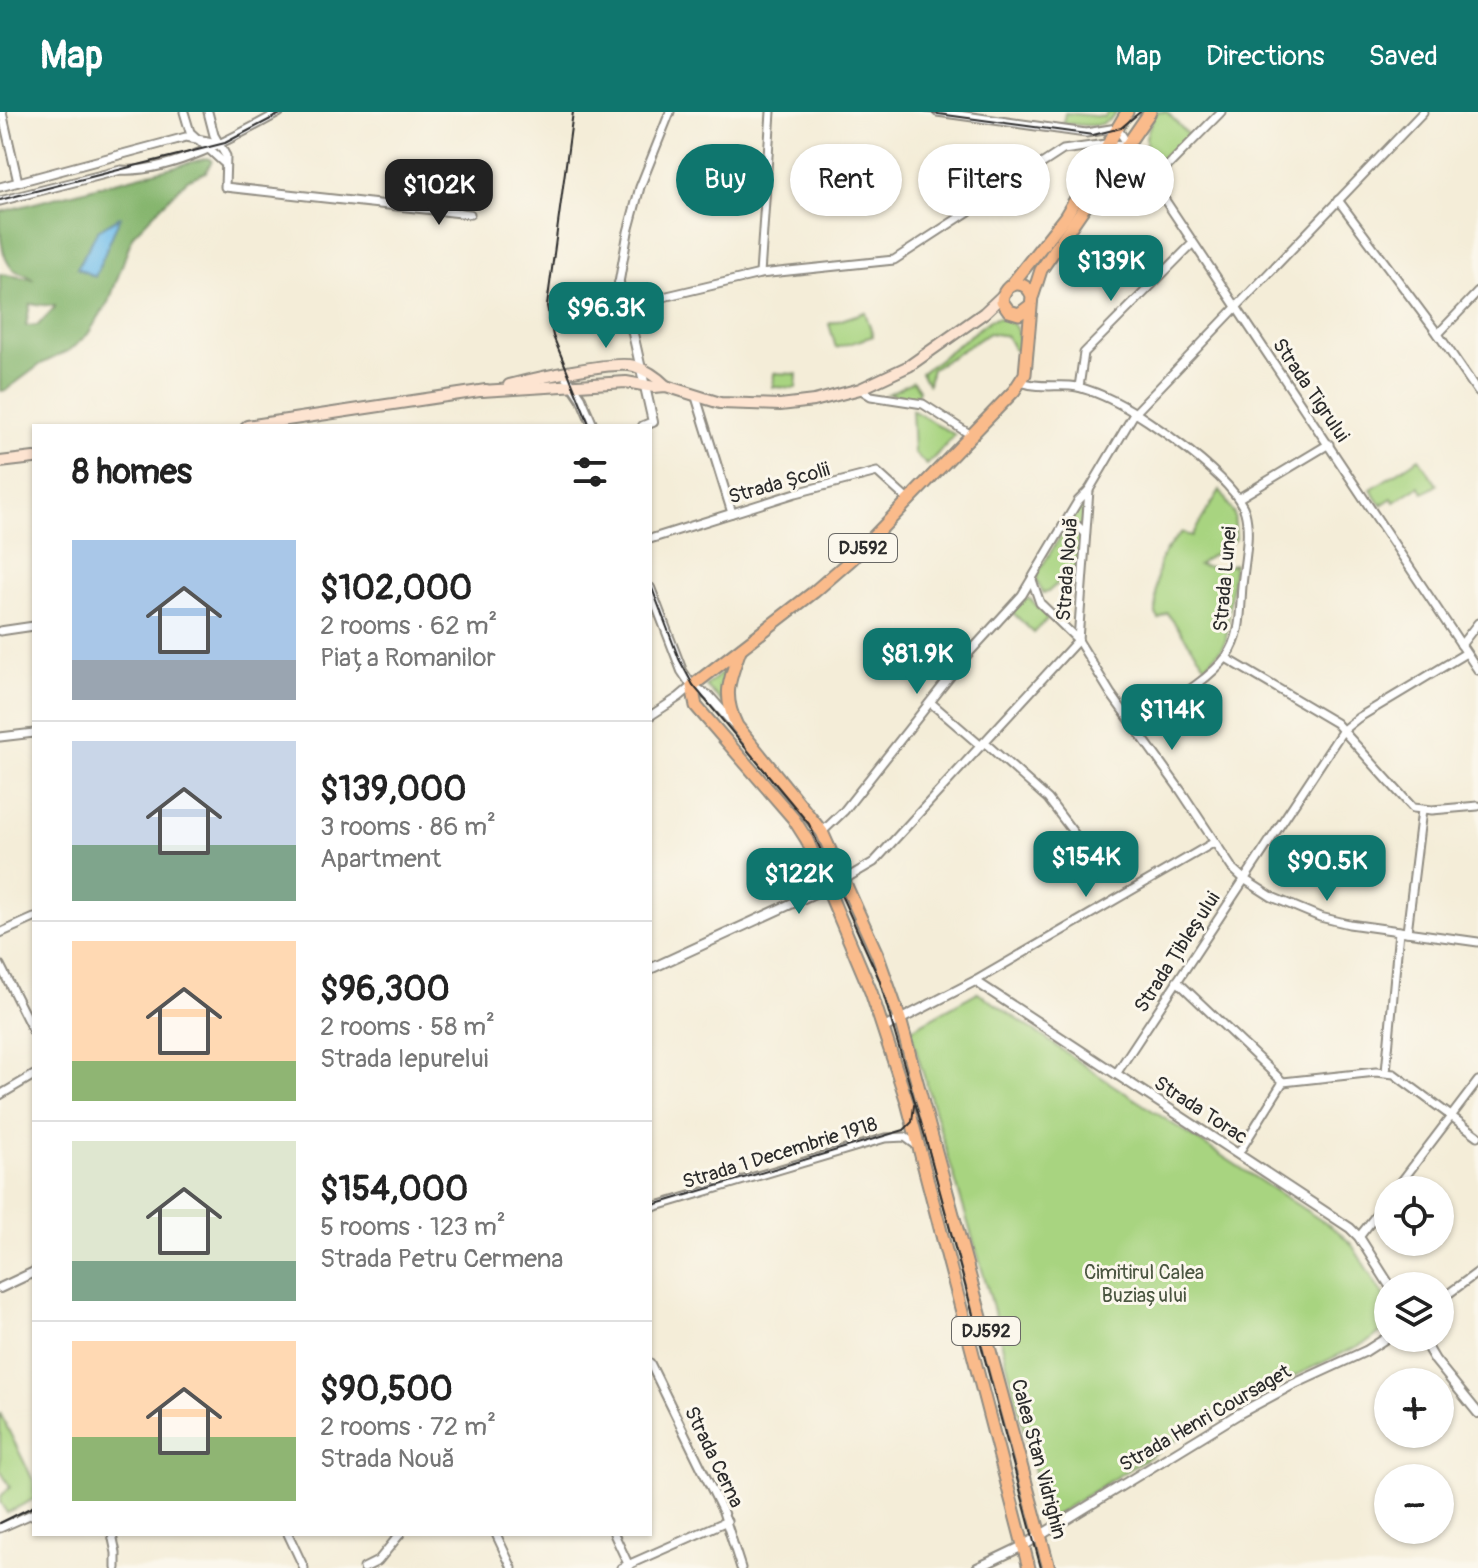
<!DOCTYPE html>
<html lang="en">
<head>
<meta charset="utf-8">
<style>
	body { margin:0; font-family:Pangolin,sans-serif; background:#f6f6f6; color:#222; height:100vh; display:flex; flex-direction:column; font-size:30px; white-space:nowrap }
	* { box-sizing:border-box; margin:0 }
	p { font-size:26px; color:#767676 }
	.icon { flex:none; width:44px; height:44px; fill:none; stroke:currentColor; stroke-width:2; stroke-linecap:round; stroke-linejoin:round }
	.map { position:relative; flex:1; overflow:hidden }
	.side { position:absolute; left:32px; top:312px; width:620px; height:1112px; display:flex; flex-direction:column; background:#fff; border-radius:0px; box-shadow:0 2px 6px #0004 }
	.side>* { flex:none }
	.hud { position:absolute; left:676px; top:32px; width:682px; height:72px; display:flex; gap:16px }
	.controls { position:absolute; left:1374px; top:1064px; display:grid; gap:16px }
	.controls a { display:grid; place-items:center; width:80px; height:80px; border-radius:50%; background:#fff; box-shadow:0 2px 6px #0004; font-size:40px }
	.price { position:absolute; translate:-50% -68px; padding:0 18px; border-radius:16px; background:#0f766e; color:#fff; font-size:26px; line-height:52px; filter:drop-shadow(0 2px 4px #0008) }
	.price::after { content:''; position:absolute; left:50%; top:48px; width:24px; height:18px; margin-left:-12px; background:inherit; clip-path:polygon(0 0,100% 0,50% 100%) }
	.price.active { background:#222; color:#fff }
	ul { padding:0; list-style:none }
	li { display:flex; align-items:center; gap:24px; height:200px; padding:0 40px }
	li+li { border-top:2px solid #e0e0e0 }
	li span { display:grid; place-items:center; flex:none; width:224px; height:160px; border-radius:0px; color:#555 }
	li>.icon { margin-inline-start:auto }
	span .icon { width:96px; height:96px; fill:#fffc; stroke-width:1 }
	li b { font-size:34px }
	h2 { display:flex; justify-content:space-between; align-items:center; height:96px; padding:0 40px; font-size:34px }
	.chip { padding:0 28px; border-radius:36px; background:#fff; box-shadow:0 2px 6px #0004; font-size:28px; line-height:72px }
	.chip.active { background:#0f766e; color:#fff }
	header { display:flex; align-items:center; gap:48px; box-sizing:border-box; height:112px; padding:0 40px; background:#0f766e; color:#fff }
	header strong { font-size:38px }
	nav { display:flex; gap:44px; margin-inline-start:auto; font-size:28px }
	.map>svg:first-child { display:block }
</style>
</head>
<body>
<header>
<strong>Map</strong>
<nav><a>Map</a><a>Directions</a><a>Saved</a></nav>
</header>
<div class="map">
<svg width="1478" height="1456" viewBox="0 0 1478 1456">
	<rect width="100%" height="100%" fill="#fbf7ec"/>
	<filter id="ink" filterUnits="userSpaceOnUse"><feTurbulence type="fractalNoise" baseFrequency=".0125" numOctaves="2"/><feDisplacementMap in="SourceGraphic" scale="16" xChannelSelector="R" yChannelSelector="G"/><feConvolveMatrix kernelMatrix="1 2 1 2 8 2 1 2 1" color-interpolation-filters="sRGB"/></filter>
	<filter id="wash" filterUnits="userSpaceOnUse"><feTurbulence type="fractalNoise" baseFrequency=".006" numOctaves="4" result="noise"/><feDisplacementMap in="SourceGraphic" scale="32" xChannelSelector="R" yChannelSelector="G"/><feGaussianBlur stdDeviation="1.8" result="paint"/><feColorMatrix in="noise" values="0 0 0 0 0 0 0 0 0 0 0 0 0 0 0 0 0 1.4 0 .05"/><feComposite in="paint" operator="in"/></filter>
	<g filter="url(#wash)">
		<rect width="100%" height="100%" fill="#f4edd8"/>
		<g fill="#a8d480" stroke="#6a8056" stroke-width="2">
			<path d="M1108 0H1117C1104 19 1083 13 1063 11L1065 1 1104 5Z"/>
			<path d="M1156 0H1167L1190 25 1158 58C1142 29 1142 30 1156 0Z"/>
			<polygon points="865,200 873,224 836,236 829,212"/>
			<path d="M997 206C1018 207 1019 221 1019 238H1014L1006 224 989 221 932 257 928 272 921 261 990 208Z"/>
			<polygon points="774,261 797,262 796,276 773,275"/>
			<polygon points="913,269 919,278 916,286 888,282"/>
			<polygon points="912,298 955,323 927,353 914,341"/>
			<polygon points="1419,346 1437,373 1424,381 1419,374 1394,390 1392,386 1381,393 1371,377"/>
			<path d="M1220 378 1234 402 1236 427 1198 453 1217 456 1234 452 1226 528 1221 537 1206 554 1167 501 1159 507 1156 502C1157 464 1151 449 1182 420L1191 425Z"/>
			<polygon points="1081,391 1084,392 1077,454 1048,480 1043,481 1037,470 1037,462"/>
			<polygon points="1025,487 1030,487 1049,505 1034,521 1012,500"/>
			<polygon points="728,556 724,592 706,574"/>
			<polygon points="978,880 1110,971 1339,1120 1352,1133 1388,1191 1388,1214 1371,1228 1233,1293 1053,1404 1044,1400 990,1184 910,918"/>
			<polygon points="0,1301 34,1370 34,1387 7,1401 0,1390 1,1384 10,1375 0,1358"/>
		</g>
		<path fill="#86b66e" stroke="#58704c" stroke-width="2" fill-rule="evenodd" d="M207 46 212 48 206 60 187 68 133 123 110 187 88 222 70 238 41 252 6 278 0 279V162L32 167C26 161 21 162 14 158 0 147 0 118 0 100ZM30 192 55 194V195L38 213 26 214Z"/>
		<polygon fill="#71beeb" stroke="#4e748b" stroke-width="2" points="120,105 95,165 77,156 98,118"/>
	</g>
	<g filter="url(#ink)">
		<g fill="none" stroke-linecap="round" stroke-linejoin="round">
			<g stroke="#908c82" stroke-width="11">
				<g id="minor">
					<polyline points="2,0 18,70"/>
					<polyline points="184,0 190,20 224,51"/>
					<polyline points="208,0 214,23 226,44 225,75 470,102"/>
					<polyline points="937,0 1086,21 1117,16 1478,558"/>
					<polyline points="1152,70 1221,0"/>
					<polyline points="0,75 186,25 218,31"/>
					<polyline points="1338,88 1438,222 1478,280"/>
					<path d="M0 89 121 58C171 61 237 24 280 0"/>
					<polyline points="760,162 771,0"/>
					<polyline points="619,171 628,120 640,75 670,0"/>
					<polyline points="625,194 760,162 894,148 1063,38 1106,32 1128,33"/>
					<polyline points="1438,222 1478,180"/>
					<path d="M1021 270C1037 276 1054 273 1070 274 1085 275 1102 283 1116 290 1148 306 1235 367 1245 400 1251 422 1244 451 1242 474 1240 497 1242 524 1227 544 1207 571 1163 594 1134 614"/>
					<polyline points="1079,275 1084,241 1192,132"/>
					<polyline points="860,277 871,284 923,292 971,323"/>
					<polyline points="696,285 732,401"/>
					<polyline points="1089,378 1078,528 1111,582 1181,679 1232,756 1244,767 1272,785 1320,805 1349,812 1478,830"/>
					<polyline points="1239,386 1329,332"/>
					<polyline points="1063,414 1078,414 1085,421"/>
					<polyline points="650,427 796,381 877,360 909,389"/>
					<polyline points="1032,468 1040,491 1078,528"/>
					<polyline points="0,519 34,514"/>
					<polyline points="1461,533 1478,511"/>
					<polyline points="1226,546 1336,611 1413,696 1432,698 1478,694"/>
					<polyline points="931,591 981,634"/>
					<polyline points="650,604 679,585 692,574"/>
					<polyline points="0,625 34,621"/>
					<polyline points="984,630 1048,687 1086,737"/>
					<polyline points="822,720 844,699 968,542 1022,483 1078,389 1089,378 1134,302 1423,0"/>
					<polyline points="845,767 874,750 1078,528"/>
					<polyline points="1407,820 1422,698"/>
					<polyline points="0,821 34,806"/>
					<polyline points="0,853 34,921"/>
					<polyline points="975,869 1213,731"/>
					<polyline points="1177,869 1283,970 1376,960 1394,962 1478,1024"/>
					<polyline points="1386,960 1399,819"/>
					<polyline points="1116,962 1343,618 1358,606 1466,541"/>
					<polyline points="0,983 34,963"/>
					<polyline points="1238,1042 1283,970"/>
					<polyline points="1395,1078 1478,969"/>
					<polyline points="650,1096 885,1026 905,1025 916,1033"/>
					<polyline points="1359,1125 1388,1088"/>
					<polyline points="1440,1188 1478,1160"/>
					<polyline points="650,1251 723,1400 741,1456"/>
					<polyline points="0,1416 34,1401"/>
					<polyline points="112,1422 116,1441 116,1456"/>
					<polyline points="288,1422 304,1456"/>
					<polyline points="496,1422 512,1456"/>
					<polyline points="614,1422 629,1454"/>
					<polyline points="364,1456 378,1449 400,1422"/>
					<polyline points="621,1456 727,1409"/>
				</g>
			</g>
			<g stroke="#908c82" stroke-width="12">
				<g id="tertiary">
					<polyline points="619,171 629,204 653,310 643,314"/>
					<polyline points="564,261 581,286 593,314"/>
					<polyline points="650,476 682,559 692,574 709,584 733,611"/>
					<polyline points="650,857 845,767"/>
					<polyline points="884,916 975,869 1350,1116 1359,1125 1390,1174"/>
					<polyline points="0,1176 34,1160"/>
					<polyline points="1422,1226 1435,1248 1478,1301"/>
					<polyline points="977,1456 1023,1434 1240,1301 1292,1273 1366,1239 1388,1225"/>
				</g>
			</g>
			<g stroke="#908c82" stroke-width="14">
				<g id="secondary">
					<path d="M509 273C533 267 614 248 634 254 647 258 657 265 666 274"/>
					<polyline points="481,279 626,270 654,275 666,274 720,291 780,293 814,289 860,277 909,254 984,201 1002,184"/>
					<polyline points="247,314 486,278"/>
					<polyline points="0,350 34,346"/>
				</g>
			</g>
			<g stroke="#908c82" stroke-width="15">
				<g id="primary">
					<polyline points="1012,172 1065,105 1127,0"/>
					<polyline points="1033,183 1041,158 1150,0"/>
					<path d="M740 538C729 569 722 583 737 614L822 720 877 842 900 907 1049 1456"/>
					<path d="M1029 1456 907 990 871 880 807 728 793 706 696 594 692 574 814 480 853 446 1014 279 1025 262 1032 184C1025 166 1004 169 1002 189L1009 199 1019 202 1031 193"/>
				</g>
			</g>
			<use href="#minor" stroke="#fff" stroke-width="7"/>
			<use href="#tertiary" stroke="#fff" stroke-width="8"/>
			<use href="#secondary" stroke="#fde4d1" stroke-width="10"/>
			<use href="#primary" stroke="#fabb8b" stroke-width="11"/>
			<g stroke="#2b2b2b" stroke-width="2">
				<polyline points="573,0 547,194 553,224 590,314"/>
				<polyline points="924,0 1093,23 1121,16 1140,0"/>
				<polyline points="0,88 225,31 284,0"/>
				<polyline points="650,471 679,547 693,573 809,712 879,867 926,1028 1041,1456"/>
				<polyline points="650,1094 904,1018 912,1010 914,993"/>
				<polyline points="0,1411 34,1394"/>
			</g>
		</g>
	</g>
	<g text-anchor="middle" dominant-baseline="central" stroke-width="6" stroke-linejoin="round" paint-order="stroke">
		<g fill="#fbf7ec" stroke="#696865" stroke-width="2">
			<rect x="829" y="422" width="68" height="28" rx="6"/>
			<rect x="952" y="1205" width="68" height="28" rx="6"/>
		</g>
		<g font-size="18" font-weight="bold" fill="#2b2b2b">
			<text x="863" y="436">DJ592</text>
			<text x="986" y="1219">DJ592</text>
		</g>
		<g font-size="20" fill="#2b2b2b" stroke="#fbf7ec">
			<text transform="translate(1311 278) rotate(56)">Strada Tigrului</text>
			<text transform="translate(779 371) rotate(-16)">Strada Școlii</text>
			<text transform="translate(1067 457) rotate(-86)">Strada Nouă</text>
			<text transform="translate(1225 467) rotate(-85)">Strada Lunei</text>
			<text transform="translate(1177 840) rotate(-57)">Strada Țibleșului</text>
			<text transform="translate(1201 998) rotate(33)">Strada Torac</text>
			<text transform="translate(780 1041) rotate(-17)">Strada 1 Decembrie 1918</text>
			<text transform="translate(1205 1306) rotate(-30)">Strada Henri Coursaget</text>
			<text transform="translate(714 1345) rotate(64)">Strada Cerna</text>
			<text transform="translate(1039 1347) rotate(75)">Calea Stan Vidrighin</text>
		</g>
		<g font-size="20" fill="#4a5540" stroke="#fbf7ec">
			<text x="1144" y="1160">Cimitirul Calea<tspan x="1144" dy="23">Buziașului</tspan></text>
		</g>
	</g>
</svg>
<div class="controls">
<a><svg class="icon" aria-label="locate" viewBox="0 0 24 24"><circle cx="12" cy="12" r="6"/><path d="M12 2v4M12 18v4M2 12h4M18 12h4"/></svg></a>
<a><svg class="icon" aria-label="layers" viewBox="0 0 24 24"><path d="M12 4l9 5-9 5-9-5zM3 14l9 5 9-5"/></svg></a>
<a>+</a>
<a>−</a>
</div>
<b class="price active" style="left:439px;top:115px">$102K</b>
<b class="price" style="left:1111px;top:191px">$139K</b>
<b class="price" style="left:606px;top:238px">$96.3K</b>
<b class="price" style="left:917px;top:584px">$81.9K</b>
<b class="price" style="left:1172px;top:640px">$114K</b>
<b class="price" style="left:1086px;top:787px">$154K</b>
<b class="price" style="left:1327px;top:791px">$90.5K</b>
<b class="price" style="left:799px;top:804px">$122K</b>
<div class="hud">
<a class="chip active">Buy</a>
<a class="chip">Rent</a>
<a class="chip">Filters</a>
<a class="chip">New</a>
</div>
<section class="side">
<h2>8 homes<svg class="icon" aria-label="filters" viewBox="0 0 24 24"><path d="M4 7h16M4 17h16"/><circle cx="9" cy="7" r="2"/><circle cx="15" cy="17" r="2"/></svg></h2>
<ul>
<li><span style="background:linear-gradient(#a9c7e8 75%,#9aa5b1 0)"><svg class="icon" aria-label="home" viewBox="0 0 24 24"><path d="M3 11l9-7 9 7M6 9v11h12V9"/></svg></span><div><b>$102,000</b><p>2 rooms · 62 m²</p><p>Piața Romanilor</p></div></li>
<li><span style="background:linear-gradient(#c9d6e8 65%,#7fa58c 0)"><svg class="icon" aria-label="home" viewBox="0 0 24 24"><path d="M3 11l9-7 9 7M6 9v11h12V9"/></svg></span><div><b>$139,000</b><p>3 rooms · 86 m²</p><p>Apartment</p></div></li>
<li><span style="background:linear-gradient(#ffd9b3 75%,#8fb573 0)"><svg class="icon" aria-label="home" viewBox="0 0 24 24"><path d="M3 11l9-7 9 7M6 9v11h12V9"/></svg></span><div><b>$96,300</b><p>2 rooms · 58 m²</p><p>Strada Iepurelui</p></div></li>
<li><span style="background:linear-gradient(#dfe7d0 75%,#7fa58c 0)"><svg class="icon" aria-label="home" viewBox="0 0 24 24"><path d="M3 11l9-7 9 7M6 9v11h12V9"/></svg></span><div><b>$154,000</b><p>5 rooms · 123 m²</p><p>Strada Petru Cermena</p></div></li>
<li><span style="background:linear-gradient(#ffd9b3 60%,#8fb573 0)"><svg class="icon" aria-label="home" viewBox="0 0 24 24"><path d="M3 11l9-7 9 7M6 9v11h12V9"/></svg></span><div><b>$90,500</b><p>2 rooms · 72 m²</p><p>Strada Nouă</p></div></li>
</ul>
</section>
</div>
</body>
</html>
